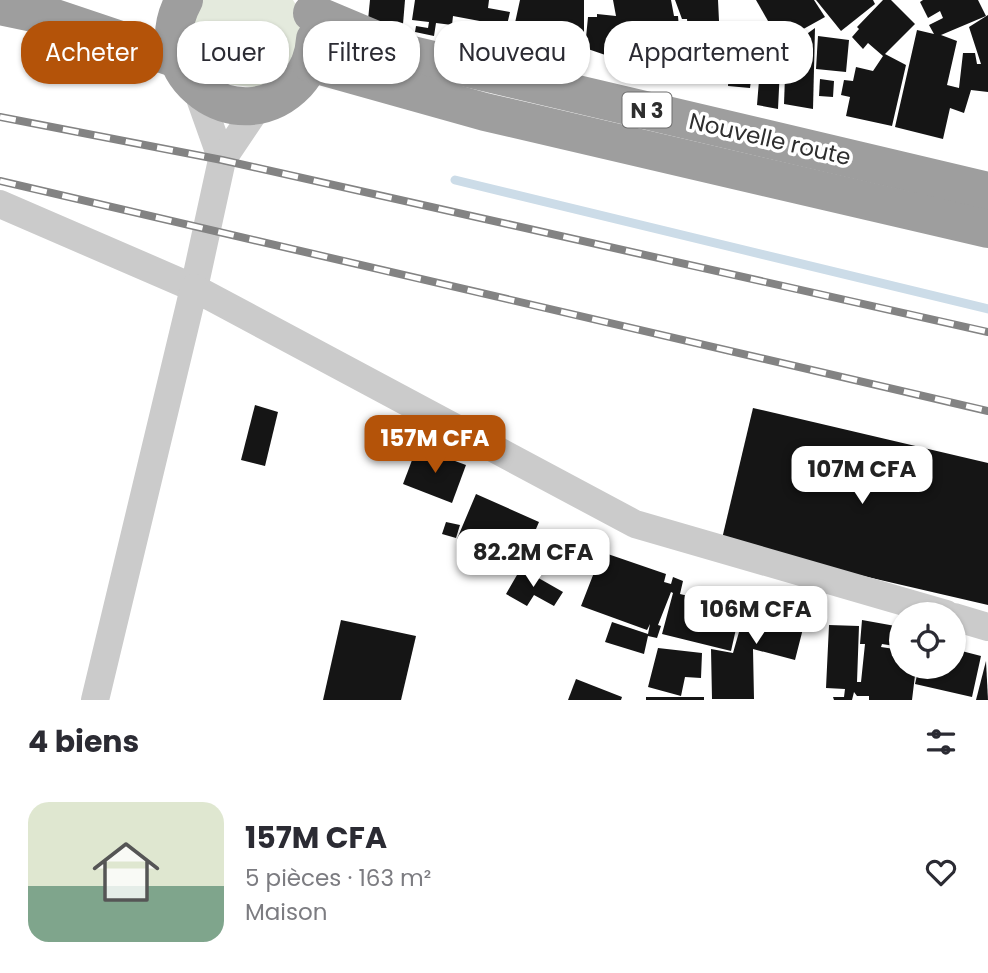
<!DOCTYPE html>
<html lang="fr">
<head>
<meta charset="utf-8">
<style>
	body { margin:0; font-family:Poppins,sans-serif; background:#f7f7f7; color:#2b2b33; height:100vh; display:flex; flex-direction:column; font-size:26px; white-space:nowrap }
	* { box-sizing:border-box; margin:0 }
	p { font-size:23px; color:#7c7c81 }
	.icon { flex:none; width:38px; height:38px; fill:none; stroke:currentColor; stroke-width:2; stroke-linecap:round; stroke-linejoin:round }
	.map { position:relative; height:700px; overflow:hidden }
	.panel { display:flex; flex-direction:column; background:#fff; flex:1 }
	.panel>* { flex:none }
	.guide { position:absolute; left:21px; top:21px; width:947px; height:63px; display:flex; gap:14px }
	.fabs { position:absolute; left:889px; top:602px; display:grid; gap:14px }
	.fabs a { display:grid; place-items:center; width:77px; height:77px; border-radius:50%; background:#fff; box-shadow:0 2px 5px #0004; font-size:35px }
	.price { position:absolute; translate:-50% -60px; padding:0 16px; border-radius:14px; background:#fff; color:#222; font-size:23px; line-height:46px; filter:drop-shadow(0 2px 4px #0008) }
	.price::after { content:''; position:absolute; left:50%; top:42px; width:21px; height:16px; margin-left:-10px; background:inherit; clip-path:polygon(0 0,100% 0,50% 100%) }
	.price.current { background:#b45309; color:#fff }
	ul { padding:0; list-style:none }
	li { display:flex; align-items:center; gap:21px; height:175px; padding:0 28px }
	li span { display:grid; place-items:center; flex:none; width:196px; height:140px; border-radius:21px; color:#555 }
	li>.icon { margin-inline-start:auto }
	span .icon { width:84px; height:84px; fill:#fffc; stroke-width:1 }
	li b { font-size:30px }
	h2 { display:flex; justify-content:space-between; align-items:center; height:84px; padding:0 28px; font-size:30px }
	.pill { padding:0 24px; border-radius:28px; background:#fff; box-shadow:0 2px 5px #0004; font-size:24px; line-height:63px }
	.pill.current { background:#b45309; color:#fff }
	.map>svg:first-child { display:block }
</style>
</head>
<body>
<div class="map">
<svg width="988" height="700" viewBox="0 0 988 700">
	<rect width="100%" height="100%" fill="#fff"/>
	<polygon fill="#e4eadd" points="198,0 293,0 301,13 304,43 268,89 209,82 187,43"/>
	<g fill="none" stroke-linecap="round" stroke-linejoin="round">
		<polyline stroke="#ccdce8" stroke-width="9" points="455,180 988,309"/>
	</g>
	<g fill="#151515">
		<polygon points="370,0 405,0 403,24 368,20"/>
		<polygon points="415,0 489,0 488,8 510,12 501,51 480,47 485,22 453,16 452,25 436,23 434,36 415,32 416,26 428,28 429,22 412,20"/>
		<polygon points="520,0 584,0 584,61 580,60 579,68 550,61 550,41 513,32"/>
		<polygon points="613,0 671,0 674,16 678,16 680,41 682,41 678,80 643,74 643,66 617,64 617,59 585,48 588,17 597,17 597,14 616,16"/>
		<polygon points="675,0 718,0 719,21 735,21 736,31 765,33 765,67 753,66 750,88 728,86 729,66 720,65 720,31 717,30 716,63 691,63 687,19 682,19"/>
		<polygon points="756,0 814,0 825,17 780,42"/>
		<polygon points="816,0 873,0 875,4 841,31"/>
		<polygon points="883,0 891,0 915,24 885,54 906,65 892,126 846,116 850,97 841,95 844,80 853,81 856,67 873,71 883,56 868,43 863,49 852,37 859,29 857,27"/>
		<polygon points="923,0 978,0 986,16 941,35 957,41 947,85 959,88 963,53 975,53 977,64 981,64 969,27 988,15 988,92 971,90 964,113 950,108 943,139 895,127 917,30 934,34 929,25 943,18 940,11 928,18 920,2"/>
		<polygon points="815,28 813,109 784,104 786,49"/>
		<polygon points="818,36 849,40 846,72 816,69"/>
		<polygon points="779,47 780,68 778,109 757,105 760,68 768,69 767,48"/>
		<polygon points="820,79 834,81 833,97 819,96"/>
		<polygon points="255,405 278,412 265,466 241,460"/>
		<polygon points="753,408 988,463 988,605 721,543"/>
		<polygon points="417,447 466,465 452,503 403,484"/>
		<polygon points="476,494 539,522 524,557 517,552 513,562 457,539"/>
		<polygon points="446,522 460,525 456,538 442,534"/>
		<polygon points="602,552 666,574 664,582 671,584 673,577 683,581 680,594 717,603 720,592 743,598 731,651 662,634 673,593 671,592 658,625 661,626 657,638 648,636 644,654 605,642 612,622 648,634 650,624 647,630 581,606"/>
		<polygon points="521,568 563,592 554,606 534,595 527,606 506,594"/>
		<polygon points="749,597 808,609 795,660 753,649 754,699 712,699 711,649 733,653"/>
		<polygon points="341,620 416,636 401,700 323,700"/>
		<polygon points="862,620 901,627 901,647 882,644 881,647 901,650 901,667 916,667 912,700 869,700 869,696 857,696 854,692 852,700 834,700 833,697 844,697 845,689 826,688 829,625 859,626 857,682 861,682 865,644 860,644"/>
		<polygon points="658,648 702,653 701,678 685,677 681,696 648,687"/>
		<polygon points="954,649 981,656 972,697 915,684 919,667 954,667"/>
		<polygon points="986,661 988,700 976,700"/>
		<polygon points="576,679 622,697 621,700 568,700"/>
		<rect x="646" y="697" width="58" height="3"/>
	</g>
	<g fill="none" stroke-linecap="round" stroke-linejoin="round">
		<g stroke="#cbcbcb" stroke-width="28">
			<polyline points="196,87 222,160"/>
			<polyline points="0,204 194,288 222,160 259,105"/>
			<polyline points="954,617 988,627"/>
			<polyline points="95,700 194,288 635,524 946,614"/>
		</g>
		<g stroke="#9e9e9e" stroke-width="38">
			<path d="M184 0C143 74 239 144 297 83 308 71 314 56 315 39"/>
			<polyline points="0,6 52,17 177,59"/>
			<polyline points="312,13 412,55 988,191"/>
			<polyline points="310,63 485,112 988,229"/>
		</g>
		<g stroke="#838383" stroke-width="8">
			<g id="rail">
				<polyline points="0,117 222,160 988,332"/>
				<polyline points="0,181 988,411"/>
			</g>
		</g>
		<use href="#rail" stroke="#fff" stroke-width="5" stroke-dasharray="16" stroke-linecap="butt"/>
	</g>
	<g text-anchor="middle" dominant-baseline="central" stroke-width="7" stroke-linejoin="round" paint-order="stroke">
		<rect fill="#fff" stroke="#6d6d6d" stroke-width="2" x="622.5" y="92.5" width="49" height="35" rx="5"/>
		<g font-size="21" font-weight="bold" fill="#2e2e2e">
			<text x="647" y="110">N 3</text>
		</g>
		<g font-size="23" fill="#2e2e2e" stroke="#fff">
			<text transform="translate(770 139) rotate(13)">Nouvelle route</text>
		</g>
	</g>
</svg>
<div class="fabs">
<a><svg class="icon" aria-label="locate" viewBox="0 0 24 24"><circle cx="12" cy="12" r="6"/><path d="M12 2v4M12 18v4M2 12h4M18 12h4"/></svg></a>
</div>
<b class="price current" style="left:435px;top:475px">157M CFA</b>
<b class="price" style="left:862px;top:506px">107M CFA</b>
<b class="price" style="left:533px;top:589px">82.2M CFA</b>
<b class="price" style="left:756px;top:646px">106M CFA</b>
<div class="guide">
<a class="pill current">Acheter</a>
<a class="pill">Louer</a>
<a class="pill">Filtres</a>
<a class="pill">Nouveau</a>
<a class="pill">Appartement</a>
</div>
</div>
<section class="panel">
<h2>4 biens<svg class="icon" aria-label="filters" viewBox="0 0 24 24"><path d="M4 7h16M4 17h16"/><circle cx="9" cy="7" r="2"/><circle cx="15" cy="17" r="2"/></svg></h2>
<ul>
<li><span style="background:linear-gradient(#dfe7d0 60%,#7fa58c 0)"><svg class="icon" aria-label="home" viewBox="0 0 24 24"><path d="M3 11l9-7 9 7M6 9v11h12V9"/></svg></span><div><b>157M CFA</b><p>5 pièces · 163 m²</p><p>Maison</p></div><svg class="icon" aria-label="heart" viewBox="0 0 24 24"><path d="M12 20l-8-8c-3-5 5-10 8-4 3-6 11-1 8 4z"/></svg></li>
</ul>
</section>
</body>
</html>
